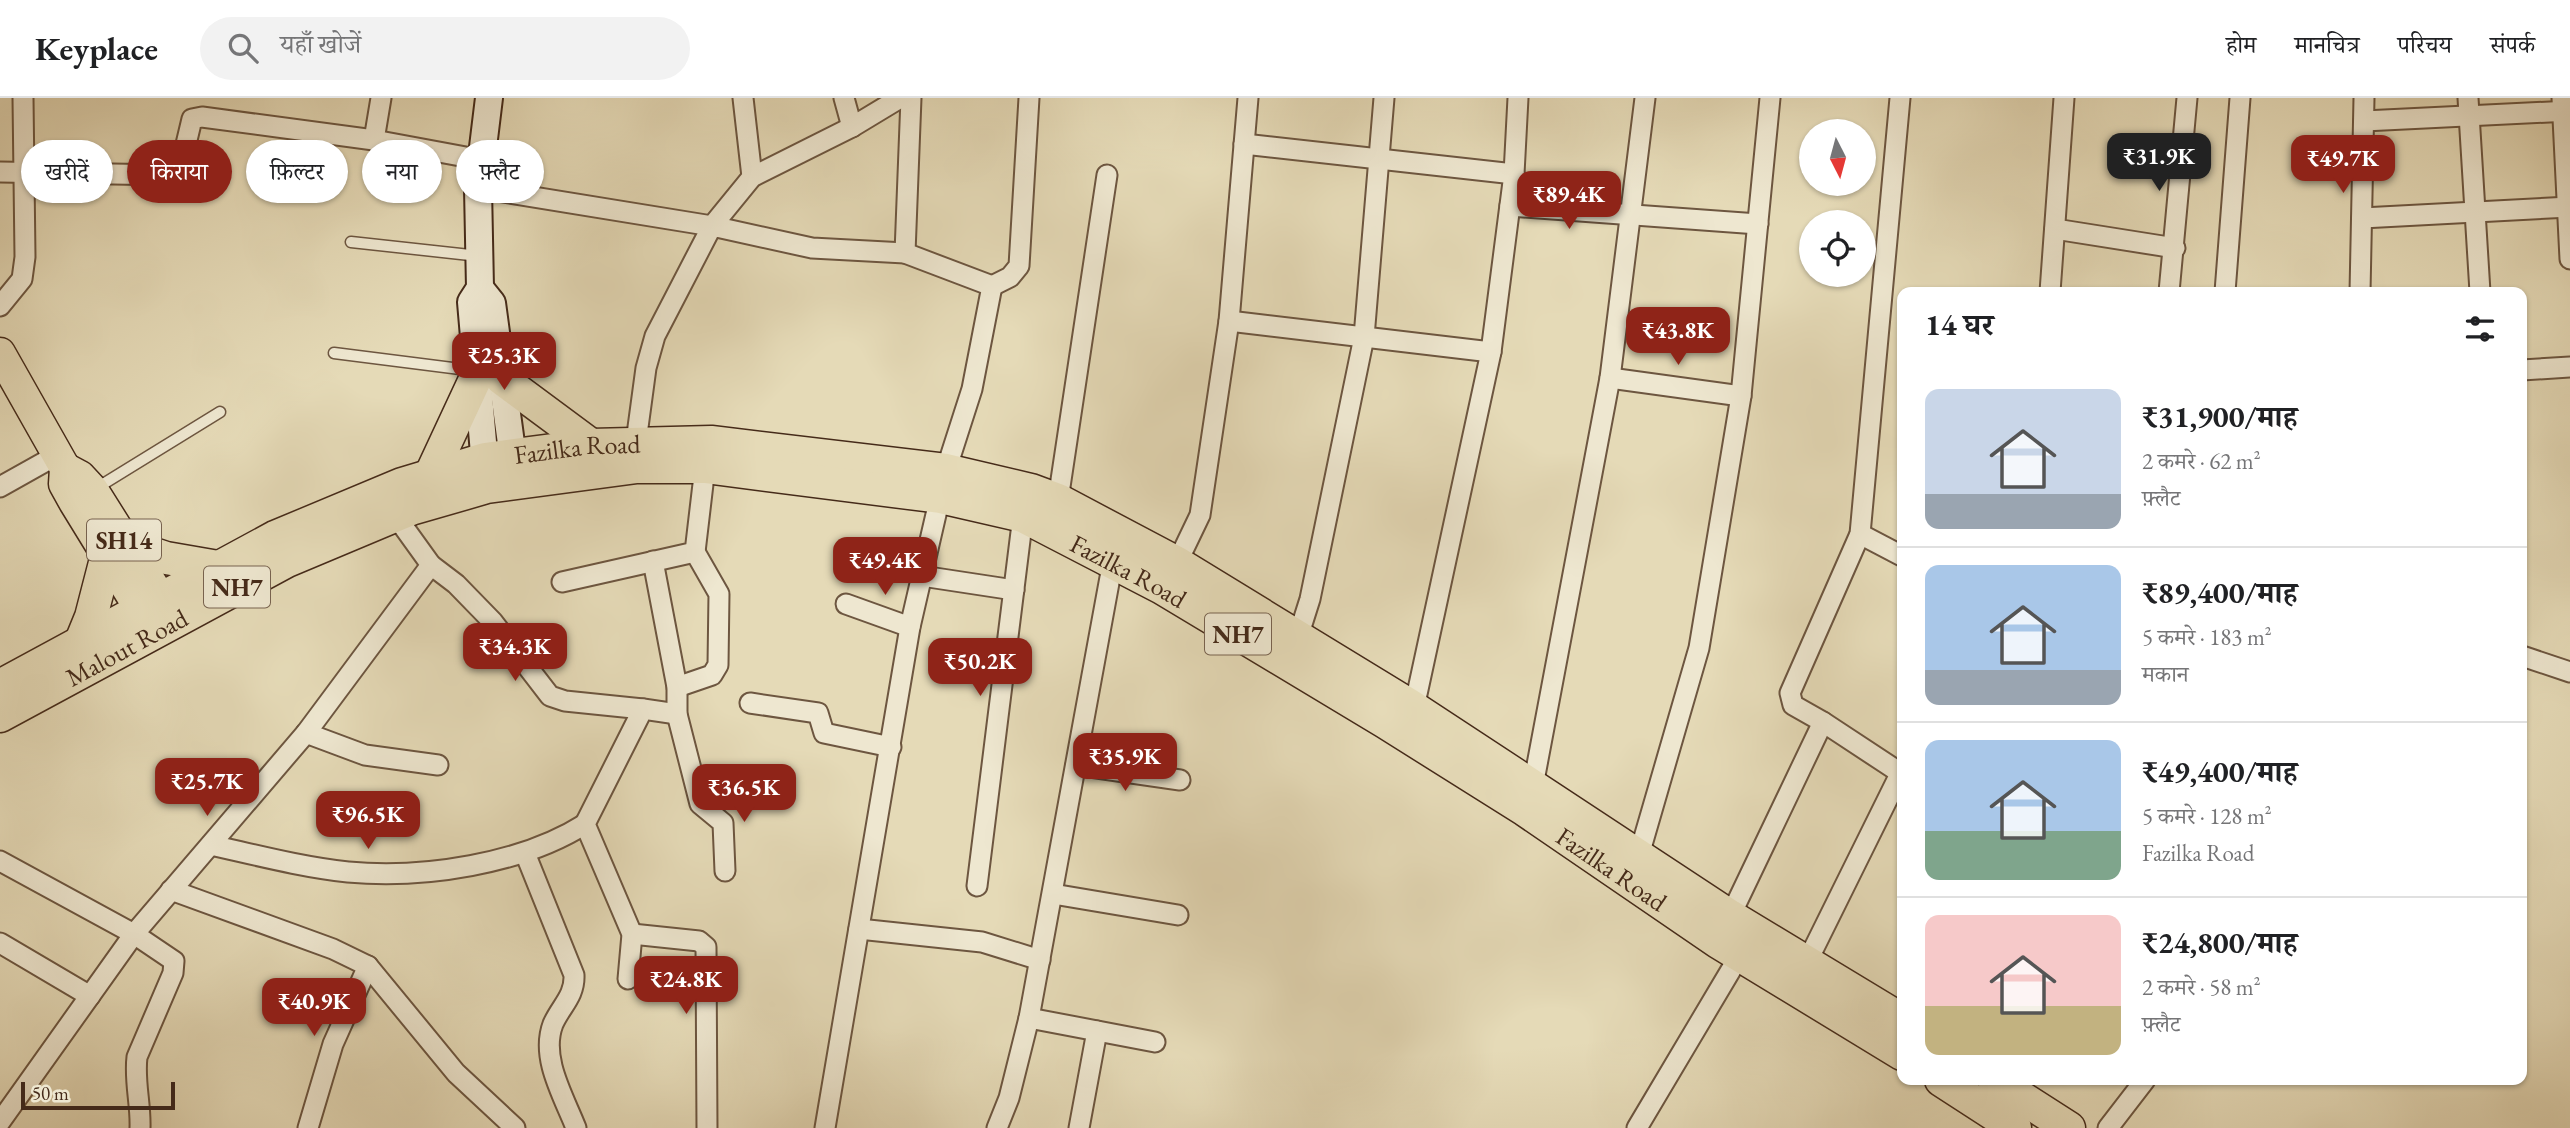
<!DOCTYPE html>
<html lang="hi">
<head>
<meta charset="utf-8">
<style>
	body { margin:0; font-family:"EB Garamond","Noto Serif Devanagari",serif; background:#f2f2f2; color:#202124; height:100vh; display:flex; flex-direction:column; font-size:26px; white-space:nowrap }
	* { box-sizing:border-box; margin:0 }
	p { font-size:23px; color:#757577 }
	.icon { flex:none; width:38px; height:38px; fill:none; stroke:currentColor; stroke-width:2; stroke-linecap:round; stroke-linejoin:round }
	.map { position:relative; flex:1; overflow:hidden }
	.drawer { position:absolute; left:1897px; top:189px; width:630px; height:798px; display:flex; flex-direction:column; background:#fff; border-radius:14px; box-shadow:0 2px 5px #0004 }
	.drawer>* { flex:none }
	.banner { position:absolute; left:21px; top:42px; width:665px; height:63px; display:flex; gap:14px }
	.needle { width:46px; rotate:174deg }
	.controls { position:absolute; left:1799px; top:21px; display:grid; gap:14px }
	.controls a { display:grid; place-items:center; width:77px; height:77px; border-radius:50%; background:#fff; box-shadow:0 2px 5px #0004; font-size:35px }
	.scale { position:absolute; left:21px; bottom:18px; width:154px; box-sizing:border-box; padding-left:7px; border:4px solid #452a19; border-top:0; font-size:19px; line-height:24px; white-space:nowrap; color:#452a19; -webkit-text-stroke:5px #eee7d0; paint-order:stroke }
	.price { position:absolute; translate:-50% -60px; padding:0 16px; border-radius:14px; background:#8f2418; color:#fff; font-size:23px; line-height:46px; filter:drop-shadow(0 2px 4px #0008) }
	.price::after { content:''; position:absolute; left:50%; top:42px; width:21px; height:16px; margin-left:-10px; background:inherit; clip-path:polygon(0 0,100% 0,50% 100%) }
	.price.current { background:#222; color:#fff }
	ul { padding:0; list-style:none }
	li { display:flex; align-items:center; gap:21px; height:175px; padding:0 28px }
	li+li { border-top:2px solid #e0e0e0 }
	li span { display:grid; place-items:center; flex:none; width:196px; height:140px; border-radius:14px; color:#555 }
	li>.icon { margin-inline-start:auto }
	span .icon { width:84px; height:84px; fill:#fffc; stroke-width:1 }
	li b { font-size:30px }
	h2 { display:flex; justify-content:space-between; align-items:center; height:84px; padding:0 28px; font-size:30px }
	.chip { padding:0 24px; border-radius:32px; background:#fff; box-shadow:0 2px 5px #0004; font-size:24px; line-height:63px }
	.chip.current { background:#8f2418; color:#fff }
	header { display:flex; align-items:center; gap:42px; box-sizing:border-box; height:98px; padding:0 35px; background:#fff; border-bottom:2px solid #e0e0e0 }
	header strong { font-size:33px }
	nav { display:flex; gap:38px; margin-inline-start:auto; font-size:24px }
	.search { width:490px; height:63px; background:#f2f2f2; display:flex; align-items:center; gap:18px; box-sizing:border-box; padding:0 24px; border-radius:38px; color:#757577; font-size:26px }
	.map>svg:first-child { display:block }
</style>
</head>
<body>
<header>
<strong>Keyplace</strong>
<div class="search"><svg class="icon" aria-label="search" viewBox="0 0 24 24"><circle cx="10" cy="10" r="6"/><path d="M15 15l6 6"/></svg>यहाँ खोजें</div>
<nav><a>होम</a><a>मानचित्र</a><a>परिचय</a><a>संपर्क</a></nav>
</header>
<div class="map">
<svg width="2570" height="1030" viewBox="0 0 2570 1030">
	<rect width="100%" height="100%" fill="#e5dab7"/>
	<filter id="stains"><feTurbulence type="fractalNoise" baseFrequency=".00286" numOctaves="4"/><feColorMatrix values="0 0 0 0 .2 0 0 0 0 .09 0 0 0 0 .02 0 0 0 .5 -.17"/></filter>
	<radialGradient id="worn" r=".72"><stop offset=".6" stop-color="#630" stop-opacity="0"/><stop offset="1" stop-color="#630" stop-opacity=".3"/></radialGradient>
	<g fill="none" stroke-linecap="round" stroke-linejoin="round">
		<g stroke="#6d5640" stroke-width="13">
			<g id="service">
				<polyline points="351,144 479,158"/>
				<polyline points="334,255 476,273"/>
				<polyline points="95,391 220,314"/>
			</g>
		</g>
		<g stroke="#6d5640" stroke-width="23">
			<g id="minor">
				<polyline points="743,0 752,79"/>
				<polyline points="844,0 852,29"/>
				<polyline points="911,0 905,155 992,188 972,291 946,372"/>
				<polyline points="2468,0 2480,194"/>
				<polyline points="2562,0 2570,161"/>
				<polyline points="2364,23 2570,13"/>
				<polyline points="374,42 381,0"/>
				<polyline points="1244,46 1514,76"/>
				<polyline points="0,74 169,77 182,63 192,21 202,19 374,42 482,62"/>
				<polyline points="478,90 712,128 752,79 852,29 900,0"/>
				<polyline points="1510,108 1758,126"/>
				<polyline points="2362,120 2570,109"/>
				<polyline points="2055,131 2175,150"/>
				<polyline points="992,188 1010,179 1019,168 1029,0"/>
				<polyline points="2050,194 2064,0"/>
				<polyline points="2169,194 2187,0"/>
				<polyline points="2225,194 2240,0"/>
				<polyline points="2360,194 2364,0"/>
				<polyline points="0,208 22,181 25,159 23,0"/>
				<polyline points="1229,223 1491,254"/>
				<polyline points="2522,272 2570,269"/>
				<polyline points="1610,280 1741,298"/>
				<polyline points="636,344 646,270 655,238 712,128 812,150 905,155"/>
				<polyline points="0,389 57,357"/>
				<polyline points="1058,402 1107,77"/>
				<polyline points="1860,436 1902,458"/>
				<polyline points="653,463 677,589 677,616 700,706 723,725 725,773"/>
				<polyline points="1177,465 1200,417 1229,223 1248,0"/>
				<polyline points="431,467 456,486 493,524 550,598 565,603 643,611"/>
				<polyline points="922,478 1014,492"/>
				<polyline points="562,484 695,454 705,369"/>
				<polyline points="846,506 910,529"/>
				<polyline points="1298,539 1310,501 1364,239 1384,0"/>
				<polyline points="2522,558 2570,574"/>
				<polyline points="677,589 712,577 718,567 719,496 695,454"/>
				<polyline points="750,605 818,615 824,635 891,649"/>
				<polyline points="1414,610 1491,254 1514,76 1518,0"/>
				<polyline points="1823,624 1902,676"/>
				<polyline points="306,635 365,657 438,667"/>
				<polyline points="1076,667 1180,682"/>
				<polyline points="1533,688 1610,280 1645,0"/>
				<path d="M211 747C256 757 301 769 348 774 423 781 522 766 585 726"/>
				<path d="M525 755 574 877C575 898 561 908 553 926 540 960 564 999 576 1030"/>
				<polyline points="1639,757 1699,550 1741,298 1770,0"/>
				<path d="M0 763 134 836 174 863 173 875 137 959C134 983 141 1006 140 1030"/>
				<polyline points="977,788 1023,418"/>
				<polyline points="171,792 333,851 368,868 456,975 515,1030"/>
				<polyline points="1053,796 1178,817"/>
				<polyline points="1726,827 1823,624 1793,607 1790,595 1860,436 1900,0"/>
				<polyline points="859,831 982,844 1040,862"/>
				<polyline points="632,836 699,843 706,849 707,1030"/>
				<polyline points="0,845 90,898"/>
				<polyline points="1807,864 1902,672"/>
				<polyline points="628,881 632,836 585,726 643,611 677,616"/>
				<polyline points="1029,920 1155,944"/>
				<polyline points="0,1024 134,836 306,635 431,467 395,417"/>
				<polyline points="308,1030 333,946 368,868"/>
				<polyline points="825,1030 910,529 940,399"/>
				<polyline points="997,1030 1009,1000 1029,920 1113,463"/>
				<polyline points="1079,1030 1097,933"/>
				<polyline points="1637,1030 1744,850"/>
				<polyline points="2108,1030 2145,982"/>
			</g>
		</g>
		<g stroke="#452a19" stroke-width="30">
			<g id="secondary">
				<polyline points="480,190 492,205 515,375"/>
				<polyline points="486,379 471,204 480,190 478,90 489,0"/>
			</g>
		</g>
		<g stroke="#452a19" stroke-width="33">
			<g id="primary">
				<polyline points="0,255 65,370 64,386 74,404 152,531"/>
				<polyline points="65,370 80,378 93,392 174,521"/>
			</g>
		</g>
		<g stroke="#452a19" stroke-width="35">
			<g id="trunk">
				<polyline points="502,281 591,347"/>
				<polyline points="431,376 479,273"/>
				<polyline points="127,447 166,460 218,469"/>
				<polyline points="82,541 91,519 107,457"/>
				<path id="s1" d="M0 588 275 439 402 386 485 361 591 347 711 344 946 372 1031 392 1058 402 1177 465 1414 610 1730 818 1902 922"/>
				<path id="s2" d="M0 618 287 463 411 411 487 389 637 369H705L940 399 1023 418 1162 490 1385 624 1525 712 1718 844 1902 956"/>
				<polyline points="1941,982 2015,1030"/>
				<polyline points="1994,982 2069,1030"/>
			</g>
		</g>
		<use href="#service" stroke="#eee7d0" stroke-width="10"/>
		<use href="#minor" stroke="#eee7d0" stroke-width="19"/>
		<use href="#secondary" stroke="#eee7d0" stroke-width="26"/>
		<use href="#primary" stroke="#e5dab7" stroke-width="30"/>
		<use href="#trunk" stroke="#e5dab7" stroke-width="32"/>
	</g>
	<g text-anchor="middle" dominant-baseline="central" stroke-width="6" stroke-linejoin="round" paint-order="stroke">
		<g fill="#eee7d0" stroke="#786350" stroke-width="2">
			<rect x="87" y="421.5" width="74" height="41" rx="5"/>
			<rect x="204" y="468.5" width="66" height="41" rx="5"/>
			<rect x="1205" y="515.5" width="66" height="41" rx="5"/>
		</g>
		<g font-size="24" font-weight="bold" fill="#452a19">
			<text x="124" y="442">SH14</text>
			<text x="237" y="489">NH7</text>
			<text x="1238" y="536">NH7</text>
		</g>
		<g font-size="26" fill="#452a19" stroke="#eee7d0">
			<text stroke="none"><textPath href="#s1" startOffset="630">Fazilka Road</textPath></text>
			<text stroke="none"><textPath href="#s2" startOffset="1200">Fazilka Road</textPath></text>
			<text stroke="none"><textPath href="#s2" startOffset="144">Malout Road</textPath></text>
			<text stroke="none"><textPath href="#s2" startOffset="1768">Fazilka Road</textPath></text>
		</g>
	</g>
	<rect width="100%" height="100%" filter="url(#stains)"/>
	<rect width="100%" height="100%" fill="url(#worn)"/>
</svg>
<div class="controls">
<a><svg class="needle" viewBox="-14 -14 28 28"><path d="M0-13l5 13h-10z" fill="#e53935"/><path d="M0 13l5-13h-10z" fill="#757577"/></svg></a>
<a><svg class="icon" aria-label="locate" viewBox="0 0 24 24"><circle cx="12" cy="12" r="6"/><path d="M12 2v4M12 18v4M2 12h4M18 12h4"/></svg></a>
</div>
<div class="scale">50 m</div>
<b class="price current" style="left:2159px;top:95px">₹31.9K</b>
<b class="price" style="left:2343px;top:97px">₹49.7K</b>
<b class="price" style="left:1569px;top:133px">₹89.4K</b>
<b class="price" style="left:1678px;top:269px">₹43.8K</b>
<b class="price" style="left:504px;top:294px">₹25.3K</b>
<b class="price" style="left:885px;top:499px">₹49.4K</b>
<b class="price" style="left:515px;top:585px">₹34.3K</b>
<b class="price" style="left:980px;top:600px">₹50.2K</b>
<b class="price" style="left:1125px;top:695px">₹35.9K</b>
<b class="price" style="left:207px;top:720px">₹25.7K</b>
<b class="price" style="left:744px;top:726px">₹36.5K</b>
<b class="price" style="left:368px;top:753px">₹96.5K</b>
<b class="price" style="left:686px;top:918px">₹24.8K</b>
<b class="price" style="left:314px;top:940px">₹40.9K</b>
<div class="banner">
<a class="chip">खरीदें</a>
<a class="chip current">किराया</a>
<a class="chip">फ़िल्टर</a>
<a class="chip">नया</a>
<a class="chip">फ़्लैट</a>
</div>
<section class="drawer">
<h2>14 घर<svg class="icon" aria-label="filters" viewBox="0 0 24 24"><path d="M4 7h16M4 17h16"/><circle cx="9" cy="7" r="2"/><circle cx="15" cy="17" r="2"/></svg></h2>
<ul>
<li><span style="background:linear-gradient(#c9d6e8 75%,#9aa5b1 0)"><svg class="icon" aria-label="home" viewBox="0 0 24 24"><path d="M3 11l9-7 9 7M6 9v11h12V9"/></svg></span><div><b>₹31,900/माह</b><p>2 कमरे · 62 m²</p><p>फ़्लैट</p></div></li>
<li><span style="background:linear-gradient(#a9c7e8 75%,#9aa5b1 0)"><svg class="icon" aria-label="home" viewBox="0 0 24 24"><path d="M3 11l9-7 9 7M6 9v11h12V9"/></svg></span><div><b>₹89,400/माह</b><p>5 कमरे · 183 m²</p><p>मकान</p></div></li>
<li><span style="background:linear-gradient(#a9c7e8 65%,#7fa58c 0)"><svg class="icon" aria-label="home" viewBox="0 0 24 24"><path d="M3 11l9-7 9 7M6 9v11h12V9"/></svg></span><div><b>₹49,400/माह</b><p>5 कमरे · 128 m²</p><p>Fazilka Road</p></div></li>
<li><span style="background:linear-gradient(#f6c9c9 65%,#c2b280 0)"><svg class="icon" aria-label="home" viewBox="0 0 24 24"><path d="M3 11l9-7 9 7M6 9v11h12V9"/></svg></span><div><b>₹24,800/माह</b><p>2 कमरे · 58 m²</p><p>फ़्लैट</p></div></li>
</ul>
</section>
</div>
</body>
</html>
